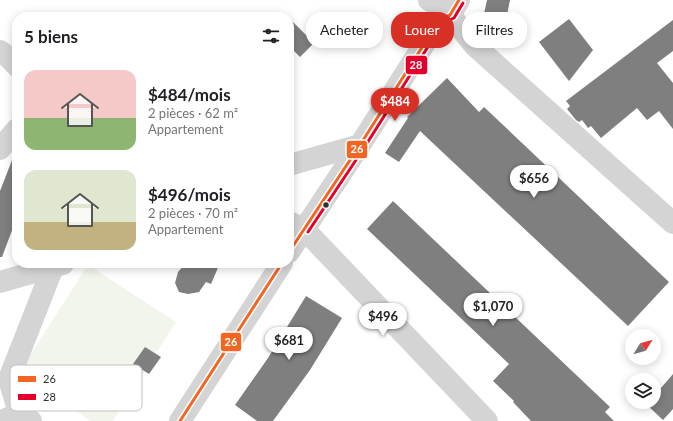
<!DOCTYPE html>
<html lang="fr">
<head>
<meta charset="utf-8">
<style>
	body { margin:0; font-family:Lato,sans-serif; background:#f2f2f2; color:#202124; height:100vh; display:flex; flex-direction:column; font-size:15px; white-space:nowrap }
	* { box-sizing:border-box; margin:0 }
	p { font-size:13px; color:#757577 }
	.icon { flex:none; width:22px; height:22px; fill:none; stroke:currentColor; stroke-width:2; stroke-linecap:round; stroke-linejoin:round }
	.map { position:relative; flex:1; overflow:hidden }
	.details { position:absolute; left:12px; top:12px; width:282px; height:256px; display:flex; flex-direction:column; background:#fff; border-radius:16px; box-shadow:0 2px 10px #0003 }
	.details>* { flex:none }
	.hud { position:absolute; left:306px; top:12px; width:307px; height:36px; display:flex; gap:8px }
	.needle { width:26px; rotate:53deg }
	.fabs { position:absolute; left:625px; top:329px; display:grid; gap:8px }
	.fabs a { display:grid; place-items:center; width:36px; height:36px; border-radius:50%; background:#fff; box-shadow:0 2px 10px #0003; font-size:20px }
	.price { position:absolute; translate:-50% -34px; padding:0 9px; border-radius:14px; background:#fff; color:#222; font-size:13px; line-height:26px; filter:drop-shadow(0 1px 2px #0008) }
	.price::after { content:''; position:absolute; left:50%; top:24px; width:12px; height:9px; margin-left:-6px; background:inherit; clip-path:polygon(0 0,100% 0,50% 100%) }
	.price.on { background:#d93025; color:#fff }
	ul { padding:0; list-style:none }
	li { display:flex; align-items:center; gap:12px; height:100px; padding:0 12px }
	li span { display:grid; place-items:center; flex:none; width:112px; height:80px; border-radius:12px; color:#555 }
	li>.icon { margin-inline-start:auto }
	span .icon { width:48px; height:48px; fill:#fffc; stroke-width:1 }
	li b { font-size:17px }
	h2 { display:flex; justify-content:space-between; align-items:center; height:48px; padding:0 12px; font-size:17px }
	.chip { padding:0 14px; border-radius:16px; background:#fff; box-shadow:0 2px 10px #0003; font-size:14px; line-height:36px }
	.chip.on { background:#d93025; color:#fff }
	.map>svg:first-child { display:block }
</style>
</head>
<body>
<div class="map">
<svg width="673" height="421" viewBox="0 0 673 421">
	<rect width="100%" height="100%" fill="#fff"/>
	<polygon fill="#f1f5ec" points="88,265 176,322 113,421 91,421 18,374"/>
	<g fill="#7f7f7f">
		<polygon points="487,0 510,0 503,35 480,32"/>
		<polygon points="289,18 314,43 300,57 289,46"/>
		<polygon points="569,19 593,50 569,81 539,42"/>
		<polygon points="673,20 673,51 657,63 673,83 673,129 659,111 647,120 637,108 601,138 591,126 588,128 582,120 579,122 576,120 567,109 570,106 566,101"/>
		<polygon points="447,78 479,112 484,107 669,282 628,326 420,131 399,162 385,153 408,118 407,117"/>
		<polygon points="16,150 17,151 17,217 2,257 0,257 0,191"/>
		<polygon points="393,201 610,407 605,412 614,421 531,421 513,402 514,401 493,381 509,364 367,229"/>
		<polygon points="186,263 220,263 211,284 206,282 199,292 188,294 179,292 175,283 178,272"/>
		<polygon points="306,296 342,318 310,370 273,421 257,421 235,405 268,358"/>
		<polygon points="145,347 161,357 149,374 133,364"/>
		<polygon points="673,374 673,409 663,420 647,405 649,402 654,402 654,396"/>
	</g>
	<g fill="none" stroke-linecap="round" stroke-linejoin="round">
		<g stroke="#d4d4d4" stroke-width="22">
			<polyline points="429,0 450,15 475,46 673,223"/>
			<polyline points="0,51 7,56 17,66"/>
			<polyline points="0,149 17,129"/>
			<polyline points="289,165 360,145"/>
			<polyline points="289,222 304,229 487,421"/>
			<polyline points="289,252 360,145 440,19 450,15 459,0"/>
			<polyline points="0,282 63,264"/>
			<polyline points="2,421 19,413"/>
			<polyline points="31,421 19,413 9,379 53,267"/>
			<polyline points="180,421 282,263"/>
		</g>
		<g stroke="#fff" stroke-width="6">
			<g id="bus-1">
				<polyline points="289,252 360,145 440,19 450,15 459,0"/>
				<polyline points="180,421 282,263"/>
			</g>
		</g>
		<g stroke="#fff" stroke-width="6">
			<polyline id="bus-2" points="308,232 364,148 443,23 454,18 463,3"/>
		</g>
		<use href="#bus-1" stroke="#f26522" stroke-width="3"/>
		<use href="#bus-2" stroke="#e4002b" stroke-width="3"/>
	</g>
	<circle fill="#303030" stroke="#fff" stroke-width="1.5" cx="326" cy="205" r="3.5"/>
	<rect x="10" y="365" width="132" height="46" rx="6" fill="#fff" stroke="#c1c1c1" stroke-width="1"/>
	<rect x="18" y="376" width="18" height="6" fill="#f26522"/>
	<rect x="18" y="394" width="18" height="6" fill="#e4002b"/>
	<g font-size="11" fill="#303030">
		<text x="43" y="383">26</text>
		<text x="43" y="401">28</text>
	</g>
	<g stroke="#fff" stroke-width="1.5">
		<rect x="405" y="55" width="23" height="20" rx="4" fill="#e4002b"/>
		<rect x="346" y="140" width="22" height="19" rx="4" fill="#f26522"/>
		<rect x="220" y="332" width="22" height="20" rx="4" fill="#f26522"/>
	</g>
	<g font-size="11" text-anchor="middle" font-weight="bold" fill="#fff">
		<text x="416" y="69">28</text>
		<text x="357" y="153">26</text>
		<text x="231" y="346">26</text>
	</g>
</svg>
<div class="fabs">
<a><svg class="needle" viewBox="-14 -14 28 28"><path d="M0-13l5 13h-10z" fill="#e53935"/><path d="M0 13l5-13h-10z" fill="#757577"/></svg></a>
<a><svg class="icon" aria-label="layers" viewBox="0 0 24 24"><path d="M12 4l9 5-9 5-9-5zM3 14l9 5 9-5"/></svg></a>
</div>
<b class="price on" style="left:395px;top:122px">$484</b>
<b class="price" style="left:534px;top:199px">$656</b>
<b class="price" style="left:493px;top:327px">$1,070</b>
<b class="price" style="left:383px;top:337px">$496</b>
<b class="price" style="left:289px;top:361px">$681</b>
<div class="hud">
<a class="chip">Acheter</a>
<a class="chip on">Louer</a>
<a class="chip">Filtres</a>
</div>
<section class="details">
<h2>5 biens<svg class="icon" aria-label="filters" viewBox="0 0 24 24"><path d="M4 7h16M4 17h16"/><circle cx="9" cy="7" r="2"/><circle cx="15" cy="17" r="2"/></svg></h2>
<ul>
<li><span style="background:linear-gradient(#f6c9c9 60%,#8fb573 0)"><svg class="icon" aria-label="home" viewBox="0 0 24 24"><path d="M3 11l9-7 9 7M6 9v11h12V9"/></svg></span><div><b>$484/mois</b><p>2 pièces · 62 m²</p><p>Appartement</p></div></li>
<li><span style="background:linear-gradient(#dfe7d0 65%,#c2b280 0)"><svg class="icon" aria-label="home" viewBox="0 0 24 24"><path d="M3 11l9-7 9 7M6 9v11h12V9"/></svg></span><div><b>$496/mois</b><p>2 pièces · 70 m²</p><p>Appartement</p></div></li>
</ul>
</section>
</div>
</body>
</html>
